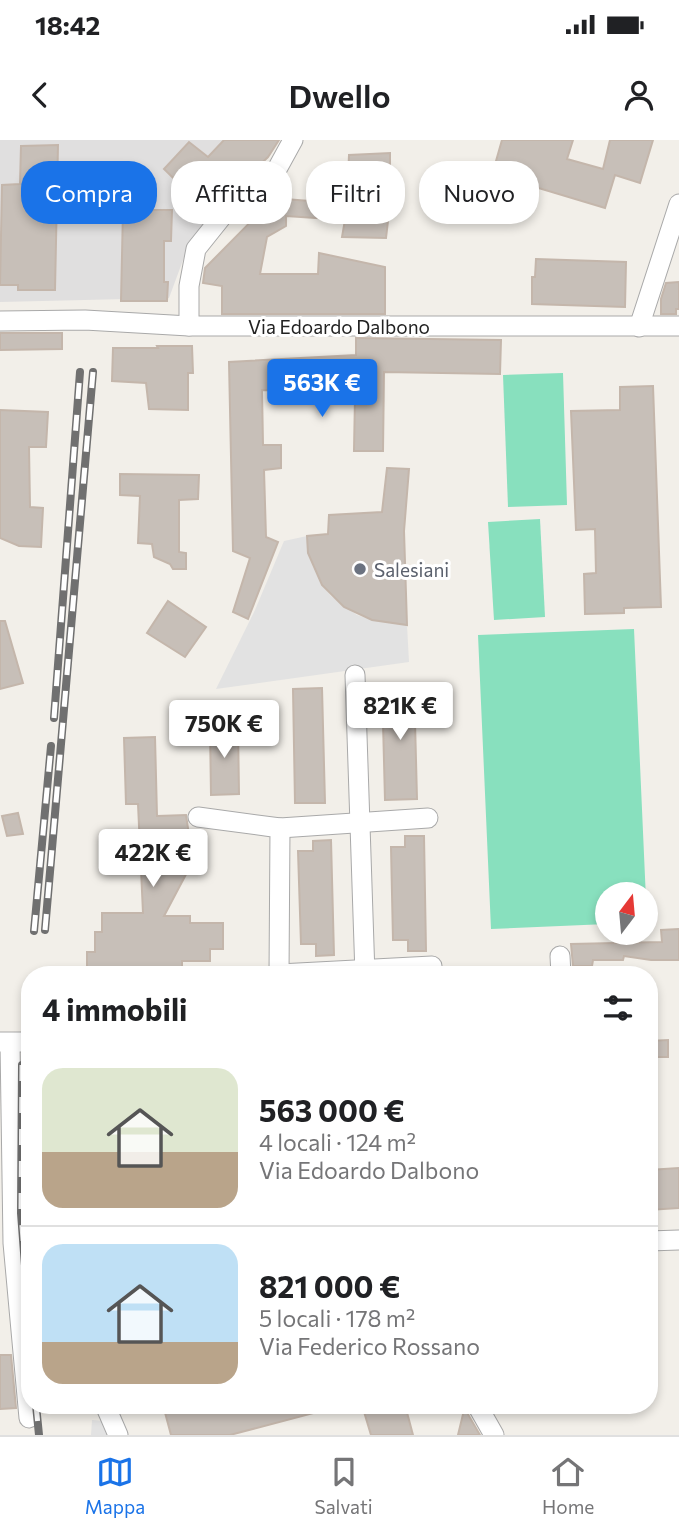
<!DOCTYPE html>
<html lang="it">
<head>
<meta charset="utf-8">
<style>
	body { margin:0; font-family:Commissioner,sans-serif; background:#f2f2f2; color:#202124; height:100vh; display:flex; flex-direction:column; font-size:26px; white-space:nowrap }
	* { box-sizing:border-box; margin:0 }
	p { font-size:23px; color:#757577 }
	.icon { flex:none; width:38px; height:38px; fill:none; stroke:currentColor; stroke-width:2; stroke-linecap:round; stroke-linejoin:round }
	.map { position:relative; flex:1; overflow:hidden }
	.sheet { position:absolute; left:21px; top:826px; width:637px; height:448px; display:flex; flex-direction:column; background:#fff; border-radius:28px; box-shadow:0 4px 10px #0003 }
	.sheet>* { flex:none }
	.guide { position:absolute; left:21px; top:21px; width:637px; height:63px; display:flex; gap:14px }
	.needle { width:46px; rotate:16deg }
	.buttons { position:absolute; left:595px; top:742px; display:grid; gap:14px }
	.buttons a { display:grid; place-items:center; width:63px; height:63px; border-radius:50%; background:#fff; box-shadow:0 4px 10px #0003; font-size:35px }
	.price { position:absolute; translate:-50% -60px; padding:0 16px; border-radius:7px; background:#fff; color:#222; font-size:23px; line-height:46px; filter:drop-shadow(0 2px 4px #0008) }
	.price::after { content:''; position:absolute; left:50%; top:42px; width:21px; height:16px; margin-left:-10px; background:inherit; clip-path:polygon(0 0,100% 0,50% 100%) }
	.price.on { background:#1a73e8; color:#fff }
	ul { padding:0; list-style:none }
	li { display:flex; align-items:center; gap:21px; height:175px; padding:0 21px }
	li+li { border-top:2px solid #e0e0e0 }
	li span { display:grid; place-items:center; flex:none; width:196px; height:140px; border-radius:21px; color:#555 }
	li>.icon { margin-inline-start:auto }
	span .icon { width:84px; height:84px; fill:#fffc; stroke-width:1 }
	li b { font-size:30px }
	h2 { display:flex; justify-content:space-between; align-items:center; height:84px; padding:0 21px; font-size:30px }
	.pill { padding:0 24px; border-radius:28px; background:#fff; box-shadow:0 4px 10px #0003; font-size:24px; line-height:63px }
	.pill.on { background:#1a73e8; color:#fff }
	.status { display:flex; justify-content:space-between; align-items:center; height:49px; padding:0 35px; background:#fff; direction:ltr }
	.status svg { height:19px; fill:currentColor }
	header { display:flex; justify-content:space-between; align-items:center; height:91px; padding:0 21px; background:#fff; font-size:32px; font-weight:600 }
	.tabs { display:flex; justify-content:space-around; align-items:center; height:98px; border-top:2px solid #e0e0e0; background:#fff; font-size:19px; color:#757577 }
	.tabs a { display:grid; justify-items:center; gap:4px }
	.tabs .on { color:#1a73e8 }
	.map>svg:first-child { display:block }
</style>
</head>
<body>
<div class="status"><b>18:42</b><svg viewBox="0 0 49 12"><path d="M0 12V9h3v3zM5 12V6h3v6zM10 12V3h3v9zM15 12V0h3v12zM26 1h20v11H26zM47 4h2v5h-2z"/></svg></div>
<header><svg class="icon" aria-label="back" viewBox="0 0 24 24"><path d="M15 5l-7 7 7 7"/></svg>Dwello<svg class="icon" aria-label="person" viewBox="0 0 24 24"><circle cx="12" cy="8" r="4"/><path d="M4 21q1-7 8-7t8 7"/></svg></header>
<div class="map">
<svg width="679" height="1295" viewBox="0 0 679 1295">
	<rect width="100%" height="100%" fill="#f2efe9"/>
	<polygon fill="#e0dfdf" points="0,0 274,0 267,16 196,93 186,112 169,158 0,162"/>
	<g fill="#88e0be">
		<polygon points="563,233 567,365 508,367 503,235"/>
		<polygon points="540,379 545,477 494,480 488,382"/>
		<polygon points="634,489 647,782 646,754 607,754 607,784 491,789 478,495"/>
	</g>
	<g fill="#e2e2e2">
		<polygon points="307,396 308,413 322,445 331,456 357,475 372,480 407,485 409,522 216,549 255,470 284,401"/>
		<polygon points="92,1280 104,1281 109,1295 91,1295"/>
	</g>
	<g fill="#c7bfb8" stroke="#c4b6ab" stroke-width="2">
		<polygon points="224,0 279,0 268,17 209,73 164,29 189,2 208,17"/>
		<polygon points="502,0 573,0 567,19 603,29 610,0 653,0 640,43 615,35 605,68 522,43 520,52 490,42"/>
		<polygon points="58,5 55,150 18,150 18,145 0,145 2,45 20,44 21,6"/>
		<polygon points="390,13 390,64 386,98 342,97 345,80 286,76 286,86 267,97 260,134 318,134 319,113 385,127 385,174 222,174 222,146 203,143 205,128 284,48 285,59 347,64 349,15"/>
		<polygon points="123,70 172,70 171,101 164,101 164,142 168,142 167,161 121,161"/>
		<polygon points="536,119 626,122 625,167 532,164 532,137 535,137"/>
		<polygon points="679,142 679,169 676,169 676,174 661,174 661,159 666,143"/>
		<polygon points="0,193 62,193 62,209 0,210"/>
		<polygon points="356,198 501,200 500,234 384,232 383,311 354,311 355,257 304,261 304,259 294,259 292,251 262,250 263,305 281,305 281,328 264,330 266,397 278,402 248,479 233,472 250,418 233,411 229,222 356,215"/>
		<polygon points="157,206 192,206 193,233 188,233 188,270 149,269 146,243 112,241 113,208 158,208"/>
		<polygon points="653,246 661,467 624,468 624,473 585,474 584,434 596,433 595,389 576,390 571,271 620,270 620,247"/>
		<polygon points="0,270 48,272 46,307 29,307 30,367 43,368 41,407 19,406 0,398"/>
		<polygon points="387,328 409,329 404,391 407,485 372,480 344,467 322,445 308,413 307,396 328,394 329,375 382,372"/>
		<polygon points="120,334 199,335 198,359 179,360 179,412 186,413 186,429 173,429 170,424 154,417 152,404 138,403 140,356 120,355"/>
		<polygon points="168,461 206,487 185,517 147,493"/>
		<polygon points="0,481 5,481 23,543 0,549"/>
		<polygon points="414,543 417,659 385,660 382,544"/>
		<polygon points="322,548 325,663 295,663 293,549"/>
		<polygon points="238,586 239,654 211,655 210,587"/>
		<polygon points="155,597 157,676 186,675 193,721 164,776 190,776 190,783 223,783 223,809 210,809 210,821 182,821 182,835 87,835 87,812 95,812 95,792 102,792 102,773 143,773 138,664 126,664 124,598"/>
		<polygon points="18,673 23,694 7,696 2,676"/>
		<polygon points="405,696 424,696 426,811 408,811 408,800 393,800 391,707 405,707"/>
		<polygon points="331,700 334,815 316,816 316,804 301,804 298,711 313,711 313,701"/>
		<polygon points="679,789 679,820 651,820 624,816 623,820 593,820 592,826 573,826 571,804 662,802 661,790"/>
		<polygon points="668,900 668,917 649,917 649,901"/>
		<polygon points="679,1028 679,1068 649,1070 649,1030"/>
		<polygon points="0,1215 11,1215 16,1268 0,1269"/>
		<polygon points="163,1265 321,1265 321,1271 230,1295 171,1295"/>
		<polygon points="362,1265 405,1265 413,1295 371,1295"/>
		<polygon points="465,1266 466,1271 480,1295 458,1295"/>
	</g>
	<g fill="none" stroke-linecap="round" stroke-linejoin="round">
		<g stroke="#a9a9a9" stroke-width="21">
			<g id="minor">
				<polyline points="0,181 85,180 189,186 679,186"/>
				<polyline points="189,186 189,146 196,109 224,74 276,31 293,0"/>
				<polyline points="639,187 679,64"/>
				<polyline points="355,535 365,835"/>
				<polyline points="198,677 280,688 279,835"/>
				<polyline points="280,688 428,678"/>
				<polyline points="560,816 561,835"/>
				<polyline points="279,834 432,826"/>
				<polyline points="0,902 30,902"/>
				<polyline points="10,903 13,1103 29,1278"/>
				<polyline points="649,1101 679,1100"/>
				<polyline points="105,1265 118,1295"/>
				<polyline points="477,1265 494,1295"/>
			</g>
		</g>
		<use href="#minor" stroke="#fff" stroke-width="19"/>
		<g stroke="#707070" stroke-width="8">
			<g id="rail">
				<polyline points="54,578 80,232"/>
				<polyline points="45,790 93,232"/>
				<polyline points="34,791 51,606"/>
				<polyline points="22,925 21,1073 30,1191"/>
				<polyline points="36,1265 39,1295"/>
			</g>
		</g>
		<use href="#rail" stroke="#fff" stroke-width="5" stroke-dasharray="16" stroke-linecap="butt"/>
	</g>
	<circle fill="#6b7280" stroke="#fff" stroke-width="2.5" cx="360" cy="429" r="7"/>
	<g text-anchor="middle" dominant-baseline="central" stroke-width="6" stroke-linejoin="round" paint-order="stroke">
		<g font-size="19" fill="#222" stroke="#fff">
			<text x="339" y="186">Via Edoardo Dalbono</text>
		</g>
		<g font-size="19" fill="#5b616d" stroke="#fff" text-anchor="start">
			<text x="374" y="429">Salesiani</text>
		</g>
	</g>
</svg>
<div class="buttons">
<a><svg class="needle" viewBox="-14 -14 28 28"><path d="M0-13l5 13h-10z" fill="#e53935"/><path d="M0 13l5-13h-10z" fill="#757577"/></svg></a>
</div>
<b class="price on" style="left:322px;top:279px">563K €</b>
<b class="price" style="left:400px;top:602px">821K €</b>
<b class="price" style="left:224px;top:620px">750K €</b>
<b class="price" style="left:153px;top:749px">422K €</b>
<div class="guide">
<a class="pill on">Compra</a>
<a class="pill">Affitta</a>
<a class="pill">Filtri</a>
<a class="pill">Nuovo</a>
</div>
<section class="sheet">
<h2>4 immobili<svg class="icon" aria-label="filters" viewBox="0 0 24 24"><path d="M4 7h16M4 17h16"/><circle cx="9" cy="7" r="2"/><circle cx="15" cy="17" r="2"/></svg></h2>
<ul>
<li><span style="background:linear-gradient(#dfe7d0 60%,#b9a48a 0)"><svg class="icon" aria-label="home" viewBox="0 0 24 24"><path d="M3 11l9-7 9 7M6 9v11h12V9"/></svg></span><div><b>563 000 €</b><p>4 locali · 124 m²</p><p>Via Edoardo Dalbono</p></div></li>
<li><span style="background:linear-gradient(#bfe0f5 70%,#b9a48a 0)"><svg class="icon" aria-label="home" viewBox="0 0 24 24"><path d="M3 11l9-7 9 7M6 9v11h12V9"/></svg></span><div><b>821 000 €</b><p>5 locali · 178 m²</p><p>Via Federico Rossano</p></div></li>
</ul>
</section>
</div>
<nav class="tabs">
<a class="on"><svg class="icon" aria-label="map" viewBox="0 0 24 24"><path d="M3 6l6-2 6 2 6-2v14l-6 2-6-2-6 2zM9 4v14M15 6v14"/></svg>Mappa</a>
<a><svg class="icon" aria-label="saved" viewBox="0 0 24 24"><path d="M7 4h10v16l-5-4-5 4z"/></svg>Salvati</a>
<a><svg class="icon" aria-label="home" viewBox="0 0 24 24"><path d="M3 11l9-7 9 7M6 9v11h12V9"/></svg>Home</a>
</nav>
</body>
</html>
